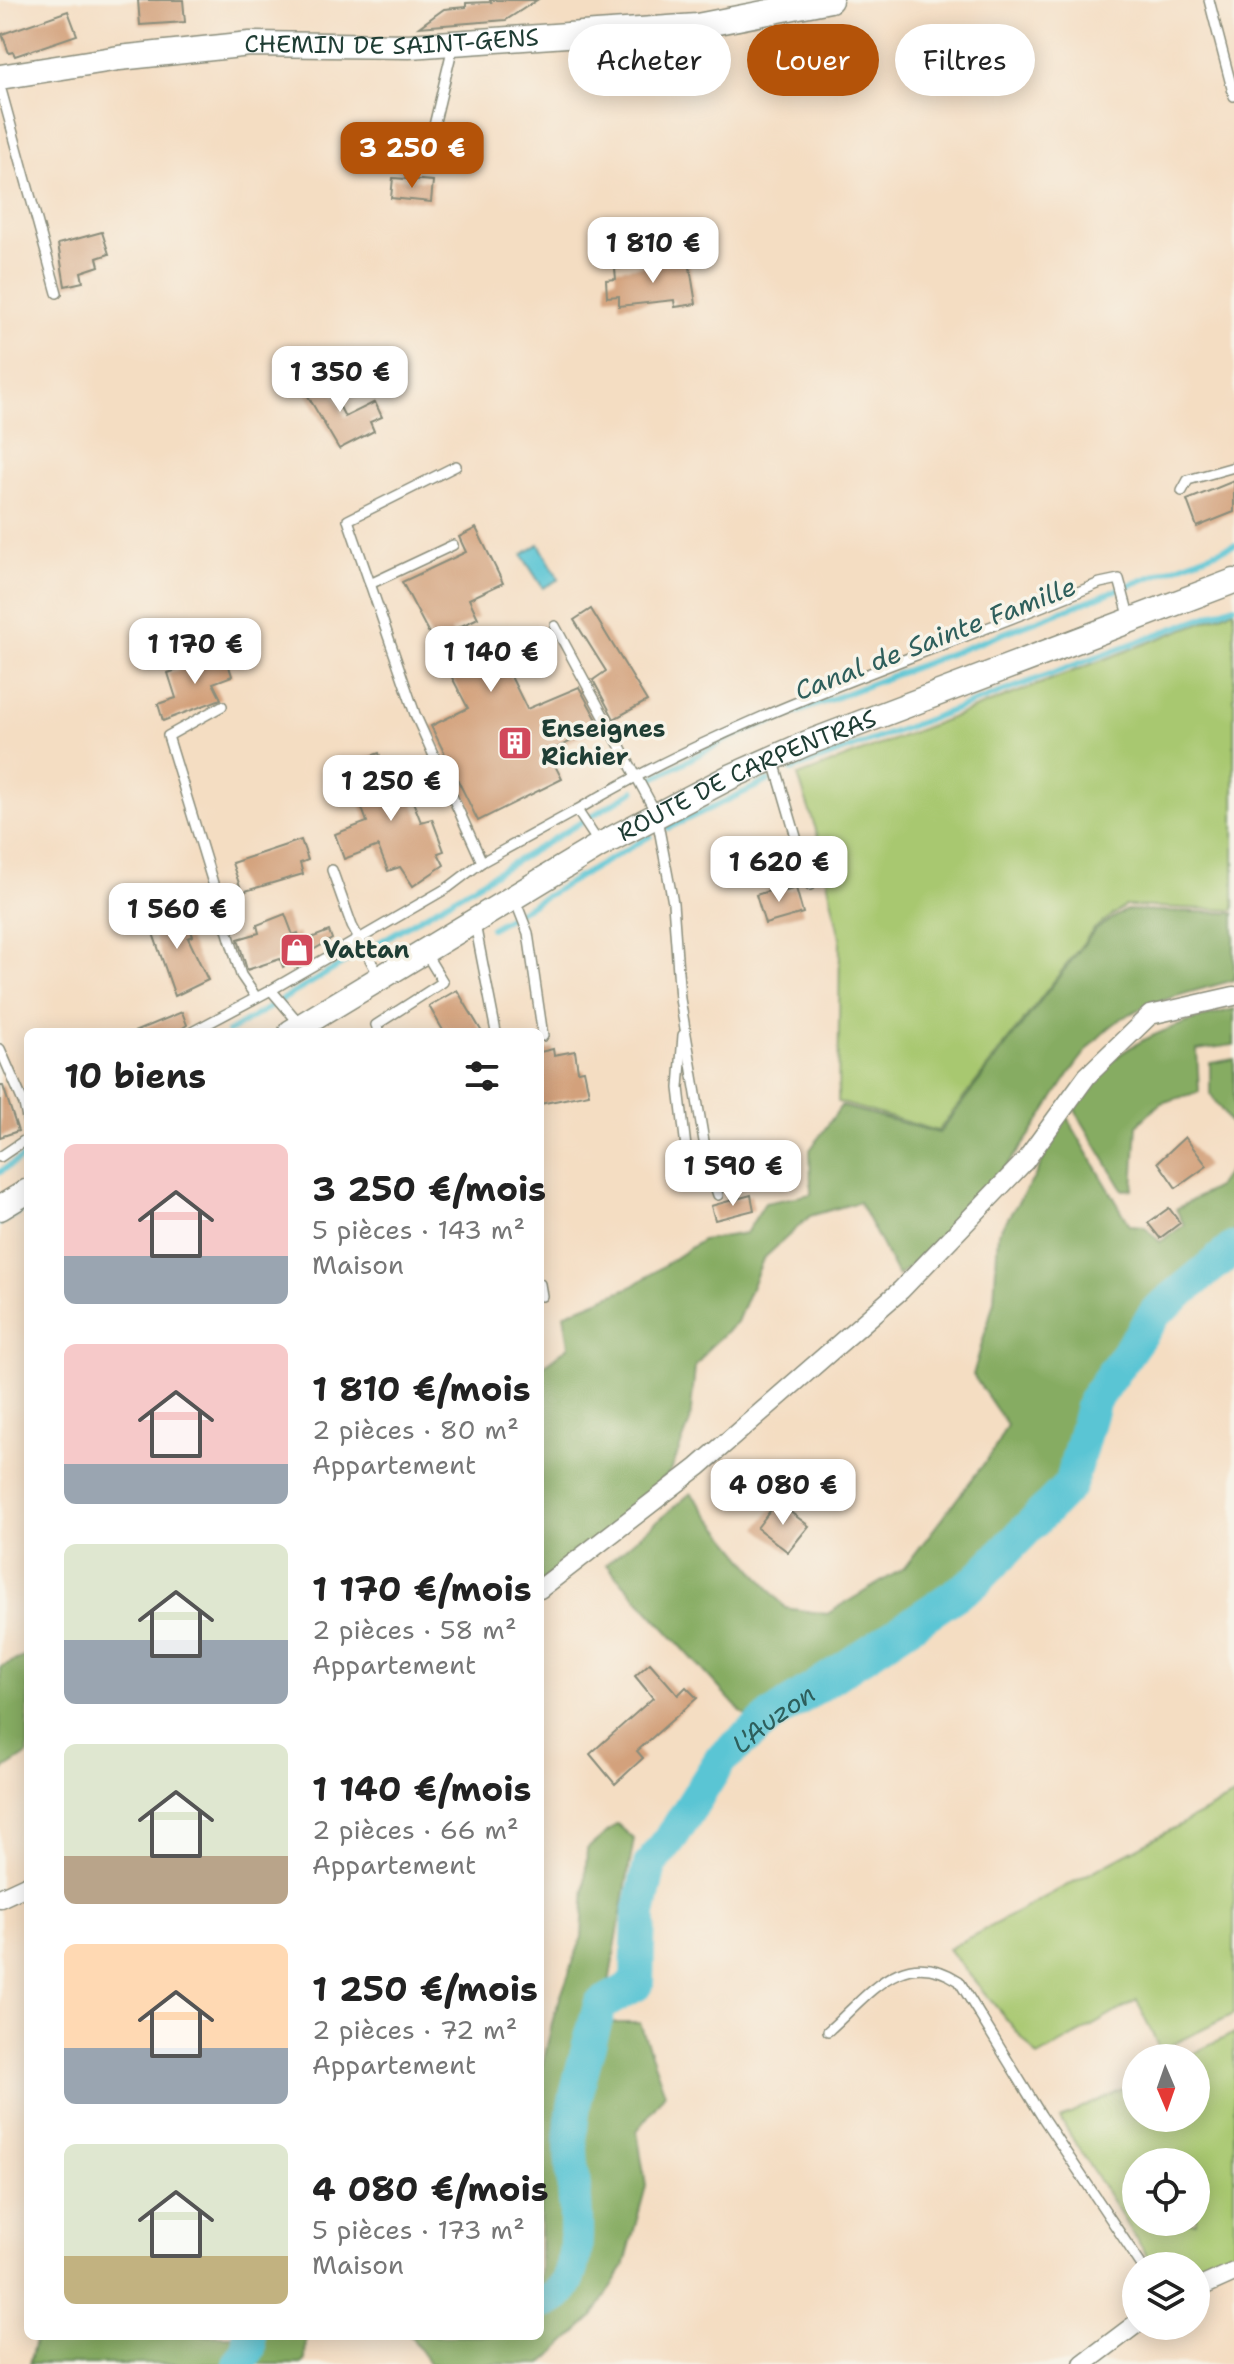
<!DOCTYPE html>
<html lang="fr">
<head>
<meta charset="utf-8">
<style>
	body { margin:0; font-family:"Shantell Sans",sans-serif; background:#f6f6f6; color:#222; height:100vh; display:flex; flex-direction:column; font-size:30px; white-space:nowrap }
	* { box-sizing:border-box; margin:0 }
	p { font-size:26px; color:#767676 }
	.icon { flex:none; width:44px; height:44px; fill:none; stroke:currentColor; stroke-width:2; stroke-linecap:round; stroke-linejoin:round }
	.map { position:relative; flex:1; overflow:hidden }
	.sheet { position:absolute; left:24px; top:1028px; width:520px; height:1312px; display:flex; flex-direction:column; background:#fff; border-radius:12px; box-shadow:0 4px 20px #0003 }
	.sheet>* { flex:none }
	.banner { position:absolute; left:568px; top:24px; width:546px; height:72px; display:flex; gap:16px }
	.needle { width:52px; rotate:178deg }
	.controls { position:absolute; left:1122px; top:2044px; display:grid; gap:16px }
	.controls a { display:grid; place-items:center; width:88px; height:88px; border-radius:50%; background:#fff; box-shadow:0 4px 20px #0003; font-size:40px }
	.price { position:absolute; translate:-50% -68px; padding:0 18px; border-radius:16px; background:#fff; color:#222; font-size:26px; line-height:52px; filter:drop-shadow(0 2px 4px #0008) }
	.price::after { content:''; position:absolute; left:50%; top:48px; width:24px; height:18px; margin-left:-12px; background:inherit; clip-path:polygon(0 0,100% 0,50% 100%) }
	.price.active { background:#b45309; color:#fff }
	ul { padding:0; list-style:none }
	li { display:flex; align-items:center; gap:24px; height:200px; padding:0 40px }
	li span { display:grid; place-items:center; flex:none; width:224px; height:160px; border-radius:12px; color:#555 }
	li>.icon { margin-inline-start:auto }
	span .icon { width:96px; height:96px; fill:#fffc; stroke-width:1 }
	li b { font-size:34px }
	h2 { display:flex; justify-content:space-between; align-items:center; height:96px; padding:0 40px; font-size:34px }
	.pill { padding:0 28px; border-radius:36px; background:#fff; box-shadow:0 4px 20px #0003; font-size:28px; line-height:72px }
	.pill.active { background:#b45309; color:#fff }
	.map>svg:first-child { display:block }
</style>
</head>
<body>
<div class="map">
<svg width="1234" height="2364" viewBox="0 0 1234 2364">
	<rect width="100%" height="100%" fill="#f7f3e8"/>
	<filter id="ink" filterUnits="userSpaceOnUse"><feTurbulence type="fractalNoise" baseFrequency=".0125" numOctaves="2"/><feDisplacementMap in="SourceGraphic" scale="16" xChannelSelector="R" yChannelSelector="G"/><feConvolveMatrix kernelMatrix="1 2 1 2 8 2 1 2 1" color-interpolation-filters="sRGB"/></filter>
	<filter id="wash" filterUnits="userSpaceOnUse"><feTurbulence type="fractalNoise" baseFrequency=".006" numOctaves="4" result="noise"/><feDisplacementMap in="SourceGraphic" scale="32" xChannelSelector="R" yChannelSelector="G"/><feGaussianBlur stdDeviation="1.8" result="paint"/><feColorMatrix in="noise" values="0 0 0 0 0 0 0 0 0 0 0 0 0 0 0 0 0 1.4 0 .05"/><feComposite in="paint" operator="in"/></filter>
	<g filter="url(#wash)">
		<rect width="100%" height="100%" fill="#f4ddc2"/>
		<g fill="#a8c86f" stroke="#648252" stroke-width="2" fill-rule="evenodd">
			<polygon points="1234,610 1234,910 1125,906 1094,929 938,1131 838,1102 840,938 816,830 798,776"/>
			<polygon points="1234,1796 1234,2014 1160,2051 1137,2000 1038,2057 948,1949"/>
			<path d="M1234 2033V2254L1196 2274V2266H1154L1060 2119 1136 2082V2118H1196V2058H1184ZM1136 2162H1196V2222H1136Z"/>
		</g>
		<g fill="#86ac62" stroke="#52744b" stroke-width="2">
			<path d="M1126 910 1234 913V980C1202 989 1145 1002 1118 1021 1082 1046 1056 1096 1032 1132 994 1187 949 1232 898 1276L859 1202 810 1216 763 1259 737 1322 710 1347 695 1367 690 1422 671 1471 622 1521 540 1583V1369L569 1346 564 1314 633 1286 702 1240 746 1233 765 1203 811 1194 810 1150 841 1106 939 1133 1095 930Z"/>
			<path d="M1234 1009V1045L1197 1050 1199 1092 1161 1103 1137 1125 1133 1189 1123 1190 1072 1105C1109 1045 1170 1025 1234 1009Z"/>
			<polygon points="1234,1059 1234,1128 1210,1094 1210,1063"/>
			<polygon points="1065,1114 1130,1225 1144,1226 1160,1242 1184,1225 1176,1209 1217,1187 1234,1162 1234,1236 1149,1304 1086,1395 1063,1478 968,1573 757,1722 741,1712 606,1564 691,1493 785,1608 827,1614 904,1568 992,1453 1007,1425 973,1375 994,1301 998,1233 1034,1178"/>
			<polygon points="28,1655 28,1754 0,1772 0,1667"/>
			<polygon points="617,1824 634,1839 602,2023 640,2023 665,2093 637,2131 646,2186 624,2267 593,2317 542,2364 430,2364 410,2336 540,2336 540,2077 554,2015 582,1937 587,1849"/>
			<polygon points="36,2336 306,2336 305,2360 301,2364 29,2364"/>
		</g>
		<polygon fill="#5ac5d4" stroke="#3c8184" stroke-width="2" points="539,544 559,579 543,588 522,555"/>
		<g fill="none" stroke-linecap="round" stroke-linejoin="round">
			<g stroke="#5ac5d4" stroke-width="6">
				<polyline points="792,770 1234,606"/>
				<polyline points="654,778 730,738 1234,545"/>
				<polyline points="668,828 768,781"/>
				<polyline points="491,928 650,836"/>
				<polyline points="394,954 551,860"/>
				<polyline points="228,1032 634,791"/>
				<polyline points="0,1172 28,1154"/>
				<polyline points="0,1223 28,1206"/>
			</g>
			<g stroke="#5ac5d4" stroke-width="34">
				<path id="s1" d="M540 2303C599 2291 567 2174 571 2130 574 2089 590 2045 600 2005L637 1984 639 1914 650 1865 673 1835 721 1759 771 1717 976 1581 1070 1485 1094 1400 1156 1312 1234 1248"/>
				<polyline points="239,2364 249,2348 249,2336"/>
			</g>
		</g>
		<g id="blocks">
			<g fill="#d3a17c">
				<polygon points="138,0 183,0 185,22 140,25"/>
				<polygon points="490,0 537,0 506,20 419,27 444,9 466,7 466,3 491,2"/>
				<polygon points="68,11 77,35 15,56 13,52 9,53 2,34"/>
				<polygon points="393,178 433,181 431,202 391,198"/>
				<polygon points="102,232 109,254 97,258 99,266 81,272 83,282 65,286 58,244"/>
				<polygon points="689,261 696,304 675,307 674,300 619,306 619,296 607,297 606,280 616,279 615,269"/>
				<polygon points="324,376 345,417 375,402 382,417 370,422 374,431 339,449 302,386"/>
				<polygon points="1234,481 1234,512 1197,527 1187,500"/>
				<polygon points="476,528 503,583 469,599 478,618 451,631 465,658 495,644 527,709 579,687 601,727 548,752 562,779 478,821 431,726 468,708 402,582 466,552 459,537"/>
				<polygon points="591,609 647,701 614,719 593,680 606,671 574,620"/>
				<polygon points="225,654 232,676 213,683 221,699 163,721 158,704 176,698 168,673"/>
				<polygon points="379,753 389,781 403,776 421,822 432,819 444,851 438,853 444,865 413,886 400,867 388,871 378,846 344,859 335,834 367,822 346,765"/>
				<polygon points="301,840 308,860 300,863 303,874 242,892 232,863"/>
				<polygon points="785,886 786,891 796,888 803,913 765,924 756,895"/>
				<polygon points="174,906 179,917 184,914 193,936 188,938 208,980 175,996 148,919"/>
				<polygon points="285,914 293,935 298,933 301,942 329,931 332,939 283,967 280,959 247,970 238,939 259,933 257,925"/>
				<polygon points="457,990 482,1032 444,1032 429,1006"/>
				<polygon points="182,1012 187,1025 177,1032 134,1032"/>
				<polygon points="553,1049 554,1055 575,1051 578,1071 584,1070 589,1094 540,1104 540,1052"/>
				<polygon points="0,1086 3,1086 18,1131 0,1137"/>
				<polygon points="1185,1137 1207,1166 1176,1188 1158,1162"/>
				<polygon points="751,1195 754,1210 715,1220 711,1206"/>
				<polygon points="1169,1208 1180,1223 1160,1238 1148,1223"/>
				<polygon points="777,1502 809,1526 788,1552 757,1528"/>
				<polygon points="650,1663 678,1695 686,1687 697,1698 637,1751 643,1758 615,1784 590,1754 653,1698 635,1676"/>
			</g>
		</g>
	</g>
	<g filter="url(#ink)">
		<use href="#blocks" fill-opacity="0" stroke="#8a8d7b" stroke-width="2"/>
		<g fill="none" stroke-linecap="round" stroke-linejoin="round">
			<g stroke="#8a8d7b" stroke-width="12">
				<g id="lane">
					<polyline points="1209,0 1234,96"/>
					<polyline points="0,86 57,293"/>
					<polyline points="427,155 453,46"/>
					<polyline points="456,466 348,520 415,714 482,862 577,810 600,845"/>
					<polyline points="1182,491 1188,480 1234,467"/>
					<polyline points="370,584 453,545"/>
					<polyline points="555,626 656,813 673,903 680,999 708,1165 718,1195"/>
					<polyline points="222,706 168,736 241,975 256,997"/>
					<polyline points="773,758 810,885"/>
					<path d="M577 810C740 712 925 656 1100 583L1119 579 1130 619"/>
					<polyline points="332,870 352,926 379,976"/>
					<polyline points="515,900 528,933 543,1036"/>
					<polyline points="475,924 496,1032"/>
					<polyline points="271,990 449,887 482,862"/>
					<polyline points="192,1032 271,990 299,1023"/>
					<polyline points="379,1032 376,1025 443,982 426,954"/>
					<polyline points="683,1035 679,1088 687,1156"/>
					<polyline points="0,1049 24,1104 28,1123"/>
					<polyline points="0,1157 28,1138"/>
					<polyline points="540,1284 542,1296"/>
					<path d="M828 2031C869 1995 902 1944 959 1981L1041 2115 1142 2266"/>
				</g>
			</g>
			<g stroke="#8a8d7b" stroke-width="21">
				<g id="street">
					<polyline points="540,1589 698,1467 901,1290 1025,1161 1087,1076 1150,1015 1234,996"/>
					<polyline points="0,1898 28,1885"/>
					<polyline points="1196,2289 1234,2272"/>
					<polyline points="1083,2364 1136,2324"/>
				</g>
			</g>
			<g stroke="#8a8d7b" stroke-width="27">
				<g id="secondary">
					<path id="s2" d="M0 77 119 58 250 44 409 46 697 26 830 0"/>
					<path id="s3" d="M291 1032 600 845 730 777 805 744 1234 581"/>
					<polyline points="0,1208 28,1191"/>
				</g>
			</g>
			<use href="#lane" stroke="#fff" stroke-width="9"/>
			<use href="#street" stroke="#fff" stroke-width="18"/>
			<use href="#secondary" stroke="#fff" stroke-width="24"/>
		</g>
	</g>
	<defs>
		<g id="building-square" transform="scale(1.8)"><rect x="-9" y="-9" width="18" height="18" rx="4" fill="#d1495b" stroke="#f7f3e8"/><path d="M-4-6H4V6H1V3H-1V6H-4ZM-2.5-4.3h1.7v1.8h-1.7ZM.8-4.3h1.7v1.8H.8ZM-2.5-1h1.7V.8h-1.7ZM.8-1h1.7V.8H.8Z" fill="#fff"/></g>
		<g id="shop-square" transform="scale(1.8)"><rect x="-9" y="-9" width="18" height="18" rx="4" fill="#d1495b" stroke="#f7f3e8"/><path d="M-5-2.5h2.3a2.7 3.5 0 0 1 5.4 0H5L5.5 6h-11ZM-1.5-2.5h3a1.5 2.3 0 0 0-3 0Z" fill="#fff"/></g>
	</defs>
	<g fill-rule="evenodd">
		<use href="#building-square" x="515" y="743"/>
		<use href="#shop-square" x="297" y="950"/>
	</g>
	<g text-anchor="middle" dominant-baseline="central" stroke-width="7" stroke-linejoin="round" paint-order="stroke">
		<g font-size="24" fill="#1f3d34" stroke="#f7f3e8">
			<text stroke="none"><textPath href="#s2" startOffset="394">CHEMIN DE SAINT-GENS</textPath></text>
			<text stroke="none"><textPath href="#s3" startOffset="524">ROUTE DE CARPENTRAS</textPath></text>
		</g>
		<g font-size="24" font-weight="bold" fill="#1f3d34" stroke="#f7f3e8" text-anchor="start">
			<text x="541" y="729">Enseignes<tspan x="541" dy="28">Richier</tspan></text>
			<text x="323" y="950">Vattan</text>
		</g>
		<g font-size="26" font-style="italic" fill="#2e5f5c" stroke="#f7f3e8">
			<text transform="translate(935 638) rotate(-21)">Canal de Sainte Famille</text>
			<text stroke="none"><textPath href="#s1" startOffset="674">L'Auzon</textPath></text>
		</g>
	</g>
</svg>
<div class="controls">
<a><svg class="needle" viewBox="-14 -14 28 28"><path d="M0-13l5 13h-10z" fill="#e53935"/><path d="M0 13l5-13h-10z" fill="#767676"/></svg></a>
<a><svg class="icon" aria-label="locate" viewBox="0 0 24 24"><circle cx="12" cy="12" r="6"/><path d="M12 2v4M12 18v4M2 12h4M18 12h4"/></svg></a>
<a><svg class="icon" aria-label="layers" viewBox="0 0 24 24"><path d="M12 4l9 5-9 5-9-5zM3 14l9 5 9-5"/></svg></a>
</div>
<b class="price active" style="left:412px;top:190px">3 250 €</b>
<b class="price" style="left:653px;top:285px">1 810 €</b>
<b class="price" style="left:340px;top:414px">1 350 €</b>
<b class="price" style="left:195px;top:686px">1 170 €</b>
<b class="price" style="left:491px;top:694px">1 140 €</b>
<b class="price" style="left:391px;top:823px">1 250 €</b>
<b class="price" style="left:779px;top:904px">1 620 €</b>
<b class="price" style="left:177px;top:951px">1 560 €</b>
<b class="price" style="left:733px;top:1208px">1 590 €</b>
<b class="price" style="left:783px;top:1527px">4 080 €</b>
<div class="banner">
<a class="pill">Acheter</a>
<a class="pill active">Louer</a>
<a class="pill">Filtres</a>
</div>
<section class="sheet">
<h2>10 biens<svg class="icon" aria-label="filters" viewBox="0 0 24 24"><path d="M4 7h16M4 17h16"/><circle cx="9" cy="7" r="2"/><circle cx="15" cy="17" r="2"/></svg></h2>
<ul>
<li><span style="background:linear-gradient(#f6c9c9 70%,#9aa5b1 0)"><svg class="icon" aria-label="home" viewBox="0 0 24 24"><path d="M3 11l9-7 9 7M6 9v11h12V9"/></svg></span><div><b>3 250 €/mois</b><p>5 pièces · 143 m²</p><p>Maison</p></div></li>
<li><span style="background:linear-gradient(#f6c9c9 75%,#9aa5b1 0)"><svg class="icon" aria-label="home" viewBox="0 0 24 24"><path d="M3 11l9-7 9 7M6 9v11h12V9"/></svg></span><div><b>1 810 €/mois</b><p>2 pièces · 80 m²</p><p>Appartement</p></div></li>
<li><span style="background:linear-gradient(#dfe7d0 60%,#9aa5b1 0)"><svg class="icon" aria-label="home" viewBox="0 0 24 24"><path d="M3 11l9-7 9 7M6 9v11h12V9"/></svg></span><div><b>1 170 €/mois</b><p>2 pièces · 58 m²</p><p>Appartement</p></div></li>
<li><span style="background:linear-gradient(#dfe7d0 70%,#b9a48a 0)"><svg class="icon" aria-label="home" viewBox="0 0 24 24"><path d="M3 11l9-7 9 7M6 9v11h12V9"/></svg></span><div><b>1 140 €/mois</b><p>2 pièces · 66 m²</p><p>Appartement</p></div></li>
<li><span style="background:linear-gradient(#ffd9b3 65%,#9aa5b1 0)"><svg class="icon" aria-label="home" viewBox="0 0 24 24"><path d="M3 11l9-7 9 7M6 9v11h12V9"/></svg></span><div><b>1 250 €/mois</b><p>2 pièces · 72 m²</p><p>Appartement</p></div></li>
<li><span style="background:linear-gradient(#dfe7d0 70%,#c2b280 0)"><svg class="icon" aria-label="home" viewBox="0 0 24 24"><path d="M3 11l9-7 9 7M6 9v11h12V9"/></svg></span><div><b>4 080 €/mois</b><p>5 pièces · 173 m²</p><p>Maison</p></div></li>
</ul>
</section>
</div>
</body>
</html>
